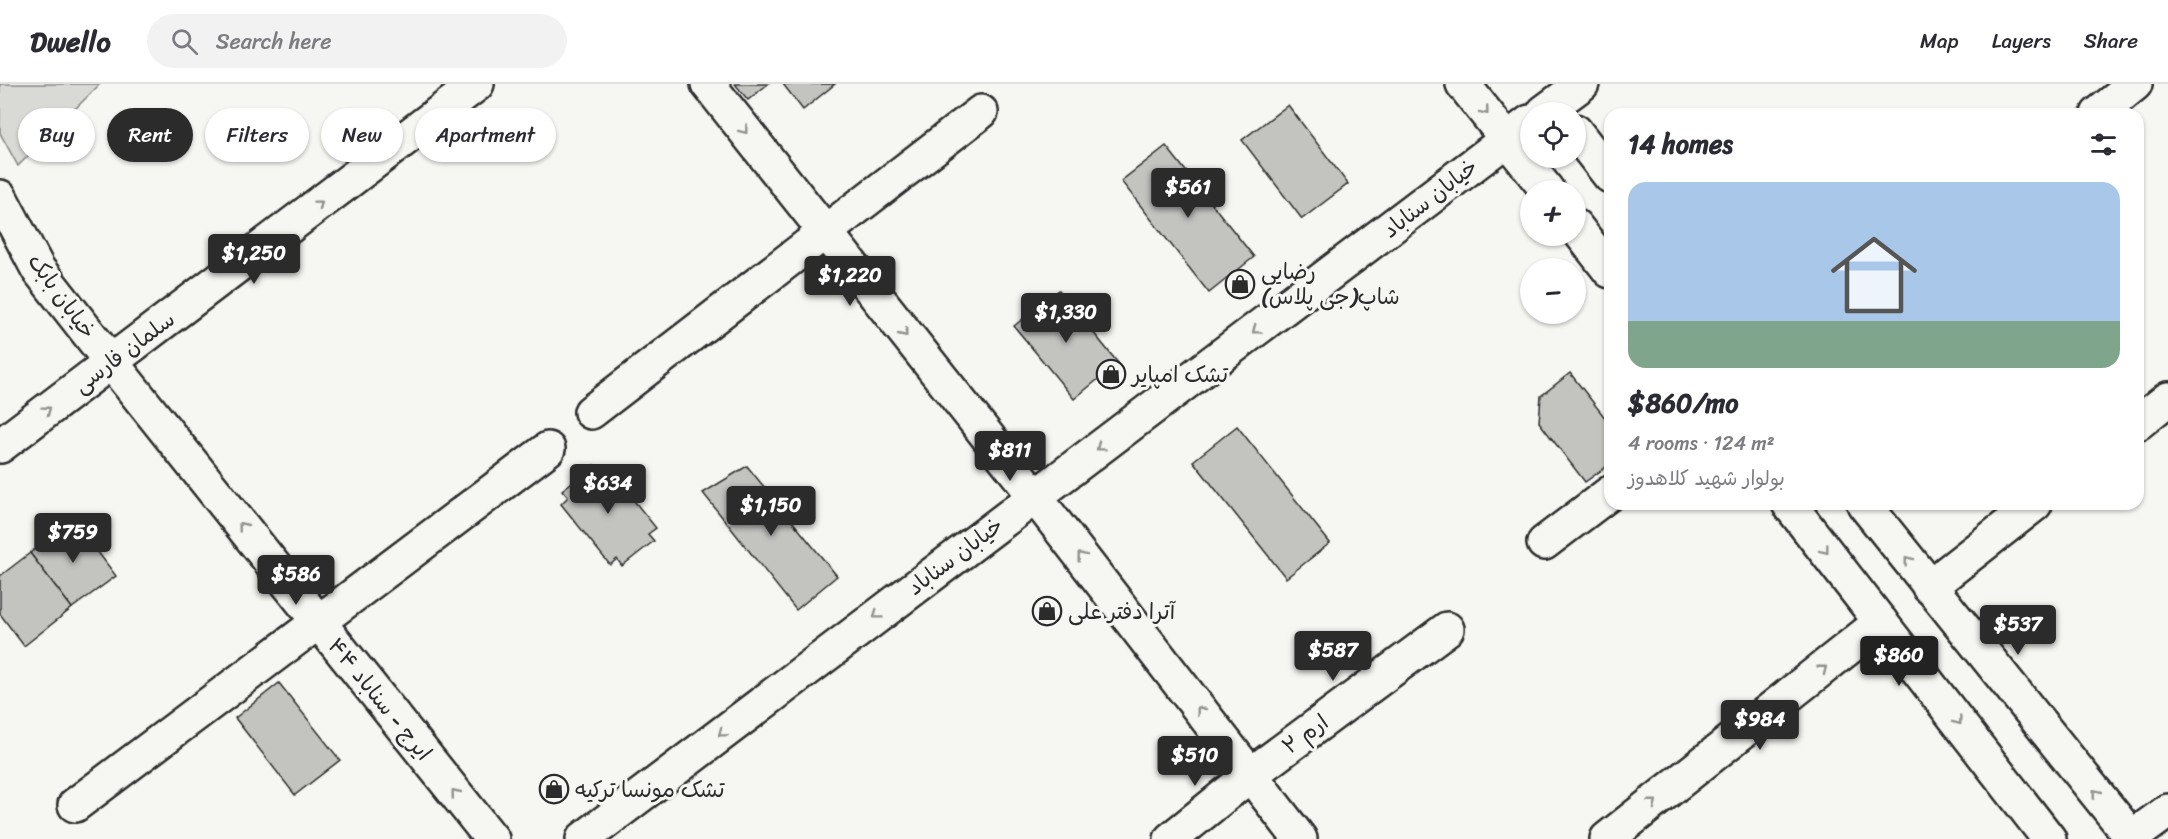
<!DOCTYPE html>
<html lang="en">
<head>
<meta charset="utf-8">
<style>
	body { margin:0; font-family:Sriracha,"Playpen Sans Arabic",sans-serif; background:#f2f2f3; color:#2b2b33; height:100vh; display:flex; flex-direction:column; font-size:22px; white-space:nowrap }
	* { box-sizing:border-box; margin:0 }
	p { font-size:20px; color:#7c7c81 }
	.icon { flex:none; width:33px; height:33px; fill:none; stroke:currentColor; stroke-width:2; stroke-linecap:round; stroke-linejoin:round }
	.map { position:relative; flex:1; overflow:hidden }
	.sheet { position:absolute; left:1604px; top:24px; width:540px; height:402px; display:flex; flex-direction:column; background:#fff; border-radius:18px; box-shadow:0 2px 4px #0004 }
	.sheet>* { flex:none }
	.top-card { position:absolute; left:18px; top:24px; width:570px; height:54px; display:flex; gap:12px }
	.tools { position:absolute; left:1520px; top:18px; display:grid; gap:12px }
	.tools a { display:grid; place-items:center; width:66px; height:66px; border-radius:50%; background:#fff; box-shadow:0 2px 4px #0004; font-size:30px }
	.price { position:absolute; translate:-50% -51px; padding:0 14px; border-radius:6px; background:#2b2b2b; color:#fff; font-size:20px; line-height:39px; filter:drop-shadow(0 2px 3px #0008) }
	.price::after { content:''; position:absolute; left:50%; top:36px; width:18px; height:14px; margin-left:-9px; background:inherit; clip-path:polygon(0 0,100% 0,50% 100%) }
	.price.active { background:#222; color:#fff }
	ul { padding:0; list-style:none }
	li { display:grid; align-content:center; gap:12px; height:318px; padding:0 24px }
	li+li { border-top:2px solid #e1e1e2 }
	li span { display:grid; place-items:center; height:186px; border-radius:18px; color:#555 }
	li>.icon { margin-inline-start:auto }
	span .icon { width:108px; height:108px; fill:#fffc; stroke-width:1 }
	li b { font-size:26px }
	h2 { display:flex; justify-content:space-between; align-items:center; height:72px; padding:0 24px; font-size:26px }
	.chip { padding:0 21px; border-radius:27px; background:#fff; box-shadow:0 2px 4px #0004; font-size:21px; line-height:54px }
	.chip.active { background:#2b2b2b; color:#fff }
	header { display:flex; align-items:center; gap:36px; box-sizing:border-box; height:84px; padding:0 30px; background:#fff; border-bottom:2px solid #e1e1e2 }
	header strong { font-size:28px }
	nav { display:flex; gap:33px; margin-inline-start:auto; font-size:21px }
	.search { width:420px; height:54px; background:#f2f2f3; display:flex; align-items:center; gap:15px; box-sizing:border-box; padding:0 21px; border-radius:33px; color:#7c7c81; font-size:22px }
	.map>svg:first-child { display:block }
</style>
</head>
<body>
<header>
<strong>Dwello</strong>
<div class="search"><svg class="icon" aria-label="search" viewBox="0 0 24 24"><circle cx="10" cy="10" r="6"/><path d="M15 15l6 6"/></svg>Search here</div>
<nav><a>Map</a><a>Layers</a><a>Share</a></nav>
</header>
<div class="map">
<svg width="2168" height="755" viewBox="0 0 2168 755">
	<rect width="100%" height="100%" fill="#f6f6f2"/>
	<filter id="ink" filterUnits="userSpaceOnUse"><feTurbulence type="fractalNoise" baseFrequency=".0167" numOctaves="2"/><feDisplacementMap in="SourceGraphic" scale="12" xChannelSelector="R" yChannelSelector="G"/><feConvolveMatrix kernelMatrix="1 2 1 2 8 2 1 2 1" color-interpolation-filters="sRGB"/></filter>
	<g filter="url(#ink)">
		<polygon fill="#d9d9d5" stroke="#828280" stroke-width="1.5" points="0,0 100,0 18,82 0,49"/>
		<g fill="#c3c3c0" stroke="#2b2b2b" stroke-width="1.5">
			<polygon points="735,0 768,0 748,16"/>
			<polygon points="783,0 835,0 803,26"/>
			<polygon points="1288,21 1348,100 1302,135 1242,56"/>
			<polygon points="1166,62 1254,173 1209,209 1121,97"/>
			<polygon points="1059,206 1118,279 1074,315 1014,242"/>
			<polygon points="1570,289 1610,340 1610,380 1585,398 1539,338 1541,312"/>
			<polygon points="1237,342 1330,459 1286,494 1193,377"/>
			<polygon points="594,381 599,387 606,382 656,444 648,450 654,457 622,482 617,475 610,481 561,420 568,413 562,406"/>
			<polygon points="747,382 837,492 796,526 703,409"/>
			<polygon points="74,436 116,492 72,524 30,469"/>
			<polygon points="30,469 72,524 24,562 0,530 0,492"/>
			<polygon points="279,599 340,676 295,711 235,634"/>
		</g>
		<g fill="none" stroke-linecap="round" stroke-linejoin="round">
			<g stroke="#2b2b2b" stroke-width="38">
				<g id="street">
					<polyline points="708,0 1019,392 1300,755"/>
					<polyline points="2098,30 2135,0"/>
					<polyline points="111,278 492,755"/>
					<polyline points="591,328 981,28"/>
					<polyline points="1544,459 1610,409"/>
					<polyline points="75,721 548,365"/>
					<polyline points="2131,754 2168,727"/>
					<polyline points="1171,755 1250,691 1447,545"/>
				</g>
			</g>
			<g stroke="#2b2b2b" stroke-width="38">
				<g id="secondary">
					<polyline points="1463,0 1547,106"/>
					<polyline points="1544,28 1582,0"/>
					<polyline points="1575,47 1610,92"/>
					<polyline points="0,113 38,185 111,278"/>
					<polyline points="1575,142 1610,187"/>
					<polyline points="2138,339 2168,315"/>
					<polyline points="0,362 477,0"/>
					<polyline points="1789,420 2049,755"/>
					<polyline points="1864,420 2133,755"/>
					<polyline points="1929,503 2035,420"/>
					<polyline points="583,755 1530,38"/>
					<polyline points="1607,755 1881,538"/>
				</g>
			</g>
			<use href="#street" stroke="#f6f6f2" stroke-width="33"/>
			<use href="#secondary" stroke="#f6f6f2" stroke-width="33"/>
		</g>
		<defs><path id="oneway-chevron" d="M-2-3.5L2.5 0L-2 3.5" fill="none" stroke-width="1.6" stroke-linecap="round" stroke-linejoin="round" transform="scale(1.5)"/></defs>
		<g stroke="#90908e">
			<use href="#oneway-chevron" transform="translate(1485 27) rotate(51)"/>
			<use href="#oneway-chevron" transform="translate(744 46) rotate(52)"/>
			<use href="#oneway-chevron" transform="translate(319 120) rotate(-37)"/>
			<use href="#oneway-chevron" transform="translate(1256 246) rotate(143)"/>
			<use href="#oneway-chevron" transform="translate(904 249) rotate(51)"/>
			<use href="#oneway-chevron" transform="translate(47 326) rotate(-37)"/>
			<use href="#oneway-chevron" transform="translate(1100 363) rotate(143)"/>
			<use href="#oneway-chevron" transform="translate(242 442) rotate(-129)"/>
			<use href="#oneway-chevron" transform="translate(1825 466) rotate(52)"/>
			<use href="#oneway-chevron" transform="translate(1081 472) rotate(-128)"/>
			<use href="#oneway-chevron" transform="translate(1908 476) rotate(-128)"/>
			<use href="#oneway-chevron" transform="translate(877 531) rotate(143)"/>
			<use href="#oneway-chevron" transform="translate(1823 585) rotate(-38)"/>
			<use href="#oneway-chevron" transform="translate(1200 626) rotate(-128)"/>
			<use href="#oneway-chevron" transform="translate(1958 637) rotate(52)"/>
			<use href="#oneway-chevron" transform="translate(722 649) rotate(143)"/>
			<use href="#oneway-chevron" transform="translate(455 709) rotate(-129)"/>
			<use href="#oneway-chevron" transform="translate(2096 709) rotate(-129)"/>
			<use href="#oneway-chevron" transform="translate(1653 719) rotate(-38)"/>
		</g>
	</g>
	<defs>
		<g id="shop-ring" transform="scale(1.5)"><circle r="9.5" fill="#f6f6f2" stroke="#2b2b2b" stroke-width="1.5"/><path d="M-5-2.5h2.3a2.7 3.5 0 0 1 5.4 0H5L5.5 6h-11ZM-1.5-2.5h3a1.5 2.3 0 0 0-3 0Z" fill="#2b2b2b"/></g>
	</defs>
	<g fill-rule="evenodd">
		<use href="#shop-ring" x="1240" y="200"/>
		<use href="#shop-ring" x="1111" y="290"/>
		<use href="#shop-ring" x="1047" y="527"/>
		<use href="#shop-ring" x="554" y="705"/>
	</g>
	<g text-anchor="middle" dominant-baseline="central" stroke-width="6" stroke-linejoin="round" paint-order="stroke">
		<g font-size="22" fill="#2b2b2b" stroke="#f6f6f2">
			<text transform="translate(1430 114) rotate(-38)">خیابان سناباد</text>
			<text transform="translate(62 212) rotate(54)">خیابان بابک</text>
			<text transform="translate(124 268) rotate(-37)">سلمان فارسی</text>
			<text transform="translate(955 472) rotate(-37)">خیابان سناباد</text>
			<text transform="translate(380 615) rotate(51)">ایرج - سناباد ۴۴</text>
			<text transform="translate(1305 650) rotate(-36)">ارم ۲</text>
		</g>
		<g font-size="22" fill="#2b2b2b" stroke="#f6f6f2" text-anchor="start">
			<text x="1261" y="187">رضایی<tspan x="1261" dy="25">شاپ(جی پلاس)</tspan></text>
			<text x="1132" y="290">تشک امپایر</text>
			<text x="1068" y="527">آترا دفتر علی</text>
			<text x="575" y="705">تشک مونسا ترکیه</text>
		</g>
	</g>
</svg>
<div class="tools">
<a><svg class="icon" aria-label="locate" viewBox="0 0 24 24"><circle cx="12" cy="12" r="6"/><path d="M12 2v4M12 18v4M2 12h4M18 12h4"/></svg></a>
<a>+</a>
<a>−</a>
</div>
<b class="price" style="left:1188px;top:135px">$561</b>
<b class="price" style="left:254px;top:201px">$1,250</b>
<b class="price" style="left:850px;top:223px">$1,220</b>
<b class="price" style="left:1066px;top:260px">$1,330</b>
<b class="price" style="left:1010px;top:398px">$811</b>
<b class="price" style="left:608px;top:431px">$634</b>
<b class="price" style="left:771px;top:453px">$1,150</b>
<b class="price" style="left:73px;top:480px">$759</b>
<b class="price" style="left:296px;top:522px">$586</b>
<b class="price" style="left:2018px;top:572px">$537</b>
<b class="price" style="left:1333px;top:598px">$587</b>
<b class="price active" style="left:1899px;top:603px">$860</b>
<b class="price" style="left:1760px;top:667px">$984</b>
<b class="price" style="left:1195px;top:703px">$510</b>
<div class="top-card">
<a class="chip">Buy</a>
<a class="chip active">Rent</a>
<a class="chip">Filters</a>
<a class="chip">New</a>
<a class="chip">Apartment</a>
</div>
<section class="sheet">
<h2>14 homes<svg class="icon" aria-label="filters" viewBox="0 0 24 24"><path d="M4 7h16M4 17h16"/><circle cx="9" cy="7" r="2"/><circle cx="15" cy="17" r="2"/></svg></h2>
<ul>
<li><span style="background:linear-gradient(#a9c7e8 75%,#7fa58c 0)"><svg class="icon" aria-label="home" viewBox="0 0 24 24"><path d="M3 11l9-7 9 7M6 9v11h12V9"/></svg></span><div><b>$860/mo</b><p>4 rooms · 124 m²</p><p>بولوار شهید کلاهدوز</p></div></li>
</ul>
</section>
</div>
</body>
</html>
